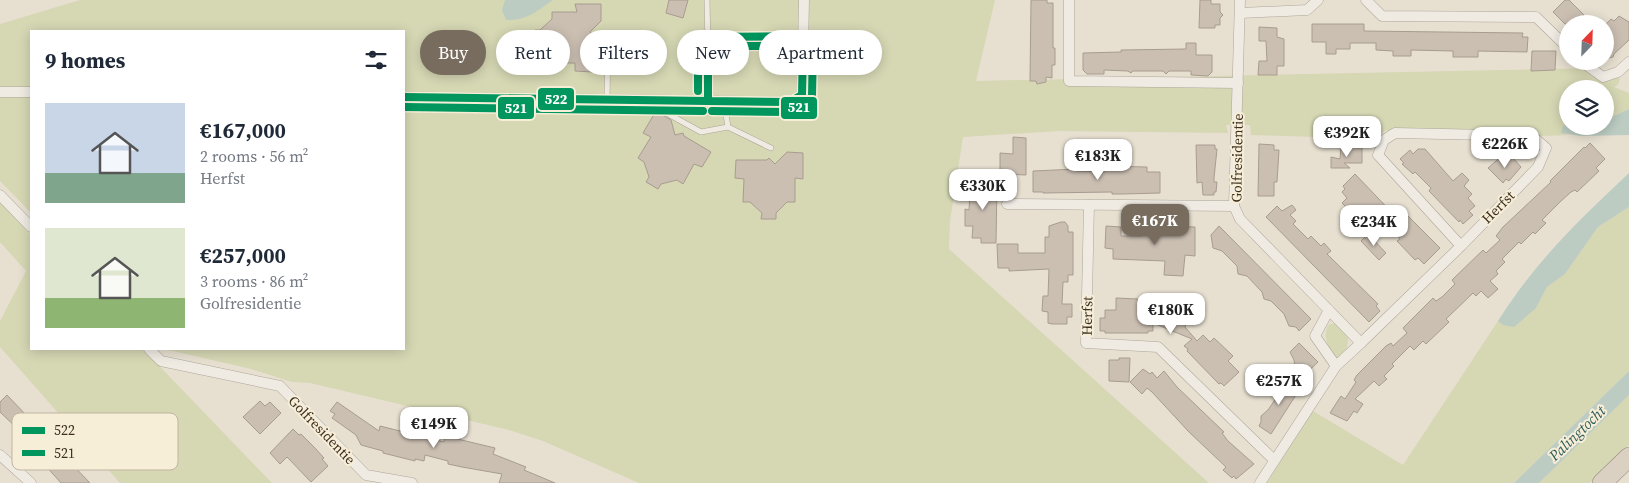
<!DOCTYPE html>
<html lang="en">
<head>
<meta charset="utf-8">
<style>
	body { margin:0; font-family:"Source Serif 4",serif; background:#f2f2f3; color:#1f2937; height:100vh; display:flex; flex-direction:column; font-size:19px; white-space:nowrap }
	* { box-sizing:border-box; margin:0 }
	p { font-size:16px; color:#747a83 }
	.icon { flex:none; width:28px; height:28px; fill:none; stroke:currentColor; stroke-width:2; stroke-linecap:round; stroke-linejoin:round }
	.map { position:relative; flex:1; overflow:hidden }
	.side { position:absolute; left:30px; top:30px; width:375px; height:320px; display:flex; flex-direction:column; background:#fff; border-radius:0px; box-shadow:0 2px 12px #0003 }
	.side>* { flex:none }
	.guide { position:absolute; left:420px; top:30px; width:475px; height:45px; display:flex; gap:10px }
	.needle { width:32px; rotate:23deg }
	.fabs { position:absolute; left:1559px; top:15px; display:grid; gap:10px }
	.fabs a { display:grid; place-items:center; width:55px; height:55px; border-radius:50%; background:#fff; box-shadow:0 2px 12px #0003; font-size:25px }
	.price { position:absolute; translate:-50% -42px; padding:0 11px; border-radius:10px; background:#fff; color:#222; font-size:16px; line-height:32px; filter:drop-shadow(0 1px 2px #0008) }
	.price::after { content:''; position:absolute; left:50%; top:30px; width:15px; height:11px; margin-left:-8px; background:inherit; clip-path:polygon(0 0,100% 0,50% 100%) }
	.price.on { background:#786c5e; color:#fff }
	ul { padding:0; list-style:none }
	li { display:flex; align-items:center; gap:15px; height:125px; padding:0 15px }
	li span { display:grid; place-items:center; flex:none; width:140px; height:100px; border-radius:0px; color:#555 }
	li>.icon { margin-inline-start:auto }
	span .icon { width:60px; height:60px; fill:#fffc; stroke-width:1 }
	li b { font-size:21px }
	h2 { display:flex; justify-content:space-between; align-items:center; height:60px; padding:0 15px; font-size:21px }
	.tag { padding:0 18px; border-radius:22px; background:#fff; box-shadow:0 2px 12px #0003; font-size:18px; line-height:45px }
	.tag.on { background:#786c5e; color:#fff }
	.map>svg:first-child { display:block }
</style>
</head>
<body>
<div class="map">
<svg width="1629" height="483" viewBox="0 0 1629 483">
	<rect width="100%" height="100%" fill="#e7e0d1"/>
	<g fill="#d6d7b3">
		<polygon points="80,0 995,0 976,81 1598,68 1620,79 1618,85 1614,87 1629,93 1629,109 1605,120 1605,89 1568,89 1567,124 1563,126 1564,134 1570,135 1537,136 1533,130 1397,129 1384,131 1375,139 1251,135 1250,125 1226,125 1228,133 1059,131 963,137 950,221 949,249 1209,483 639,483 543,441 509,430 310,383 292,382 251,369 164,349 404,349 404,31 31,31 31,213 0,181 0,24"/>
		<polygon points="0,203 31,235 31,349 143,349 272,483 120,483 0,347 0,321 26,271 0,242"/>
		<polygon points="1629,207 1629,371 1514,483 1267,483 1313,411 1403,465 1498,321 1503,325 1536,308 1547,287 1565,274 1598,227"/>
		<path d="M1335 323 1348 336C1348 348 1347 353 1337 359 1329 347 1322 339 1328 325Z"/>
		<polygon points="1629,395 1629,445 1590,483 1539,483"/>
	</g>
	<g fill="#bcccc2">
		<path d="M505 0H553C537 11 526 21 506 20L502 10Z"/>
		<polygon points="1629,109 1629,135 1581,136 1561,133 1563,126 1567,124 1568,126 1605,126 1605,120"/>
		<path d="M1629 173V207L1598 227 1565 274 1547 287 1536 308 1514 327 1503 325 1498 321C1535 262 1579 220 1629 173Z"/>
		<polygon points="1629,371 1629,395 1539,483 1514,483"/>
	</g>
	<g fill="#cbbfb2" stroke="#a89c90">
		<polygon points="669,0 688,0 683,18 666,13"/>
		<polygon points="1031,0 1047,0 1047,3 1053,3 1053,48 1055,48 1055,65 1052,65 1052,78 1046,77 1046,82 1037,84 1036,81 1030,81"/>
		<polygon points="1200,0 1211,0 1211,4 1220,4 1220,12 1223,15 1220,18 1220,25 1215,25 1215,28 1199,28"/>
		<polygon points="1565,0 1569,0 1584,15 1575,24 1565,24 1553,12"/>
		<polygon points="575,4 601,4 601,21 590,32 595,38 593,40 593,72 575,71 575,63 551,63 551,56 540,44 535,44 535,30 540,30 552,19 552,12 577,12"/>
		<polygon points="1619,16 1629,22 1629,40 1614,54 1613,57 1605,59 1605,25 1611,19 1614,21"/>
		<polygon points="1312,24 1364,24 1364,31 1523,33 1522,37 1528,37 1527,52 1478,51 1478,57 1453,57 1453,51 1411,50 1411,56 1393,56 1393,51 1376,50 1376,43 1350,43 1350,49 1336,49 1336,54 1326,54 1326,42 1312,42"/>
		<polygon points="1259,27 1277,28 1277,37 1284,39 1284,66 1277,66 1277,75 1258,75 1259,61 1267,61 1266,41 1259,41"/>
		<polygon points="1186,43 1196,43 1196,55 1212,55 1212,72 1208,76 1191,75 1191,71 1169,71 1166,74 1163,71 1133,71 1131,73 1128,71 1104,70 1104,74 1087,74 1083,70 1083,53 1121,52 1121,50 1186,49"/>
		<polygon points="1532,51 1556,51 1555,70 1531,71"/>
		<polygon points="656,111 671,120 675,135 683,133 684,136 711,152 702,167 694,164 683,184 677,180 661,184 658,189 646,182 649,177 644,162 638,158 651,137 643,133"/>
		<polygon points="1013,137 1026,138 1026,175 1000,174 1000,153 1013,154"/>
		<polygon points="1590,143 1605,159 1596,168 1599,171 1577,192 1575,190 1571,192 1560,202 1542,220 1546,223 1535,234 1533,232 1521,244 1519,242 1502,259 1505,262 1496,271 1498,274 1490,281 1498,289 1488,298 1481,291 1476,296 1473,293 1446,319 1449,322 1426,344 1423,341 1414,350 1410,346 1392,364 1394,366 1384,376 1387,379 1379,386 1374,381 1355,399 1363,404 1357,413 1354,411 1347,421 1330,413 1341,396 1345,399 1356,382 1354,380 1357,375 1386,346 1391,343 1393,346 1407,333 1403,328 1433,298 1436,301 1442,297 1455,284 1452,280 1483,250 1486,253 1500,240 1496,236 1503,227 1551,182 1550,181 1584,147 1585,148"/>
		<polygon points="1259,144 1274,145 1274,150 1279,150 1277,182 1274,182 1274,196 1258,196"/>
		<polygon points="1196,145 1215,145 1215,149 1217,149 1214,178 1214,182 1217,182 1216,192 1214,192 1214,195 1203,195 1202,182 1197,183"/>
		<polygon points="1341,147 1362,148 1362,163 1344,163 1350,168 1331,168 1331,157 1340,159"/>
		<polygon points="1418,149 1425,149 1453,181 1462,173 1469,180 1464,186 1472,194 1468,198 1475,206 1469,211 1473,215 1463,224 1460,220 1459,222 1429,191 1431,188 1415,172 1413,174 1402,164 1404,163 1400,159 1410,150 1413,154"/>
		<polygon points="787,152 803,153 803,179 795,178 795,202 787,202 776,213 776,219 761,219 762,213 750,202 743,202 744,179 735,178 736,160 767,160 769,158 775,164"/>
		<polygon points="1503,155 1509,161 1512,157 1521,167 1509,181 1506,179 1503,183 1488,168"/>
		<polygon points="1104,166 1147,167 1147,172 1160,172 1160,193 1123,194 1112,194 1112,192 1043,193 1043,192 1033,192 1033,171 1077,169 1077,171 1104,172"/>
		<polygon points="1355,174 1399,220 1402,222 1408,216 1440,248 1424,264 1418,258 1415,260 1397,241 1400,239 1382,220 1370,232 1342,203 1347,198 1342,192 1345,189 1343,186"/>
		<polygon points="986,177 997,183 996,243 981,243 981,238 972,238 973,226 965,226 965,209 969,210 970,193 973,194 974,181 979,181"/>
		<polygon points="1292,205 1296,210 1290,215 1296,221 1293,224 1308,239 1311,236 1321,246 1324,243 1331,251 1327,254 1378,304 1376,306 1380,311 1369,322 1266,217 1277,206 1282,211"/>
		<polygon points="1061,222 1065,222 1068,226 1068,232 1073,232 1073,275 1068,275 1068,282 1063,282 1062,304 1072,304 1072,317 1067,317 1067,324 1052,324 1048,323 1048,312 1042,311 1043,296 1048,296 1049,269 1009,271 1009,268 998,268 997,244 1018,244 1018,253 1045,253 1045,237 1049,237 1049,226"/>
		<polygon points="1106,226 1121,227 1121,236 1142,236 1142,227 1146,226 1195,227 1195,256 1185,255 1183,276 1164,275 1165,261 1113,259 1113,249 1105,248"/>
		<polygon points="1219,226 1311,319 1299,331 1296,327 1289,326 1284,314 1271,301 1264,299 1262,292 1247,276 1238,274 1237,266 1222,251 1213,248 1211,235"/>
		<polygon points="1368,234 1386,253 1379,260 1361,241"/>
		<polygon points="1116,298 1138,299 1138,310 1148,310 1148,318 1167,319 1174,300 1183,304 1181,310 1189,314 1185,327 1197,341 1203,335 1210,342 1214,338 1233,356 1228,361 1239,372 1224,386 1221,383 1219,384 1187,351 1188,349 1184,346 1192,339 1153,323 1153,331 1148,331 1148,333 1105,333 1105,331 1100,331 1100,318 1105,318 1105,310 1116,310"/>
		<polygon points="1299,343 1318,362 1297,382 1294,360 1290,352"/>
		<polygon points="1119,358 1130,358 1129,382 1109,381 1109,360 1119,360"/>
		<polygon points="1143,369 1150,374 1152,372 1157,378 1164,371 1177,387 1224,432 1222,433 1228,441 1254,464 1236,479 1234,476 1232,478 1223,470 1226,467 1189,432 1152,392 1147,388 1142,394 1130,382"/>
		<polygon points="1288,378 1301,387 1271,434 1259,426 1261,422 1261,416 1268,410 1279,394 1280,386"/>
		<polygon points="7,395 27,416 23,419 43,440 65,462 68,460 90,483 61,483 29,447 26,450 21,447 15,440 22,433 0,412 0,402"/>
		<polygon points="260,401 265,406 270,402 281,413 260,434 243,417"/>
		<polygon points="337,402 379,431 380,426 444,442 445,436 495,448 493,454 526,467 524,470 555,483 499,483 502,474 462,467 448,464 448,461 425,455 424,461 415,459 415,461 383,453 383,451 361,445 356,435 332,418 335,414 330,411"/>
		<polygon points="293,429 299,435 301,434 314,447 324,458 322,459 328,466 311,482 287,457 280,464 270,453"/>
	</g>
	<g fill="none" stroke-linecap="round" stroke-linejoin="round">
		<g stroke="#ada599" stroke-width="6">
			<g id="lane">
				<polyline points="707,0 708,46"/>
				<polyline points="607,100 608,38"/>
				<polyline points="654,102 670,115 701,132 728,127"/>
				<polyline points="724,102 728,127 771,148"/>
			</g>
		</g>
		<g stroke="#ada599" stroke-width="11">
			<g id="street">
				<polyline points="1069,0 1069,81 1238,83"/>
				<polyline points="1240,0 1234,206 1240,219 1361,343 1336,366 1260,483"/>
				<polyline points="1366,0 1382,16 1536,17 1568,48"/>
				<polyline points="1241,13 1307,10 1318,0"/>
				<polyline points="1581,61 1603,77 1618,72 1629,62"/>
				<polyline points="0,92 31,92"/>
				<polyline points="404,97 789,102 802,95 804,0"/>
				<polyline points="708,102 708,46 803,46"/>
				<polyline points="0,195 31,227"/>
				<polyline points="1007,204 1234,206"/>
				<polyline points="1089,205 1086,343 1158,347 1274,460"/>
				<polyline points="1329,310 1315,336 1336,366"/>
				<polyline points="1361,343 1461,246 1378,155 1384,140 1395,133 1532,136 1546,148 1538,167 1461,246"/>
				<polyline points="149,349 161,361 280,386 366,475 412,483"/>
				<polyline points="0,455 31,483"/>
			</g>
		</g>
		<g stroke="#928b80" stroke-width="20">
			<polyline id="highway" points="1602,483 1629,457"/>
		</g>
		<use href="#lane" stroke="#efebe3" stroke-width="5"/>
		<use href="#street" stroke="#efebe3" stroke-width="10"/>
		<use href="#highway" stroke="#dad1c2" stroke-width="19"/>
		<g stroke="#f7eed8" stroke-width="11">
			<g id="bus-1">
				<polygon points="708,46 803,46 802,95 789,102 708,101"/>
				<polyline points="404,97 708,101"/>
			</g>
		</g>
		<g stroke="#f7eed8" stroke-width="11">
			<g id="bus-2">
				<polyline points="698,91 698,45 704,37 803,36 811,41 813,46 812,96 808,103 790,112 712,111"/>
				<polyline points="404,107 703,111"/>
			</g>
		</g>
		<use href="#bus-1" stroke="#00965e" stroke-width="8"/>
		<use href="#bus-2" stroke="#00965e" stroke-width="8"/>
	</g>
	<g text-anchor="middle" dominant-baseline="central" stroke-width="4" stroke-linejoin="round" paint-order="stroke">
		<g font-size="14" fill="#3d2e20" stroke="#f7eed8">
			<text transform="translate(1237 158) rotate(-89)">Golfresidentie</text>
			<text transform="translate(1498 207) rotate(-45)">Herfst</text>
			<text transform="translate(1087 316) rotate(-89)">Herfst</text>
			<text transform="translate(322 430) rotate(46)">Golfresidentie</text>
		</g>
		<g font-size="15" font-style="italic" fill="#2f5d5a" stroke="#f7eed8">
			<text transform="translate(1577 433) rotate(-44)">Palingtocht</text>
		</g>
	</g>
	<rect x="12" y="413" width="166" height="57" rx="8" fill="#f7eed8" stroke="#bfb4a1" stroke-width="1"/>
	<rect x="22" y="427" width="23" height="7" fill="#00965e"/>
	<rect x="22" y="450" width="23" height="6" fill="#00965e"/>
	<g font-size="14" fill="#3d2e20">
		<text x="54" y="435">522</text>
		<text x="54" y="458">521</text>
	</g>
	<g stroke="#f7eed8" stroke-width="2">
		<rect x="537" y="87" width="38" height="24" rx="5" fill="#00965e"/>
		<rect x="780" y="96" width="38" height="24" rx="5" fill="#00965e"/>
		<rect x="497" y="96" width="38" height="24" rx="5" fill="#00965e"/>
	</g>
	<g font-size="14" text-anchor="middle" font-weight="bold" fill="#fff">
		<text x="556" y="104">522</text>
		<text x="799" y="112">521</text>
		<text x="516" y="113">521</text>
	</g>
</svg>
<div class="fabs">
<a><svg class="needle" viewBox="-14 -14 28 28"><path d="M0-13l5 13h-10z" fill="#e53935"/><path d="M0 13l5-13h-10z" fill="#747a83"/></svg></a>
<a><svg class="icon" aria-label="layers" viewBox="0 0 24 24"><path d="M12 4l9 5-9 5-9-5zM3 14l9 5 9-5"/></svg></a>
</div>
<b class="price" style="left:1347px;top:158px">€392K</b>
<b class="price" style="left:1505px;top:169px">€226K</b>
<b class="price" style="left:1098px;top:181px">€183K</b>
<b class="price" style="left:983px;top:211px">€330K</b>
<b class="price on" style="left:1155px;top:246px">€167K</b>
<b class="price" style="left:1374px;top:247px">€234K</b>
<b class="price" style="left:1171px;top:335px">€180K</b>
<b class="price" style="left:1279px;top:406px">€257K</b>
<b class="price" style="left:434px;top:449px">€149K</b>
<div class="guide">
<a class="tag on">Buy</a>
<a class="tag">Rent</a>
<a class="tag">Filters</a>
<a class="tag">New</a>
<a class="tag">Apartment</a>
</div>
<section class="side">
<h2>9 homes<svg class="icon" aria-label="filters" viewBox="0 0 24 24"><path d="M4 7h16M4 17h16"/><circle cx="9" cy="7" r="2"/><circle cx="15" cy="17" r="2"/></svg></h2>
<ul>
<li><span style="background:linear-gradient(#c9d6e8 70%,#7fa58c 0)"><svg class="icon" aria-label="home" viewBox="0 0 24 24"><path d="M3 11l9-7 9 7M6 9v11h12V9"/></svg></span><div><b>€167,000</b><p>2 rooms · 56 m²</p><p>Herfst</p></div></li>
<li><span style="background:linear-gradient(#dfe7d0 70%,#8fb573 0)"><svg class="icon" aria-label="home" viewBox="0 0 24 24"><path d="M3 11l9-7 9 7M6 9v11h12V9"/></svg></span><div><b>€257,000</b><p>3 rooms · 86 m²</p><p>Golfresidentie</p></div></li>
</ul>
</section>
</div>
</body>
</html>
